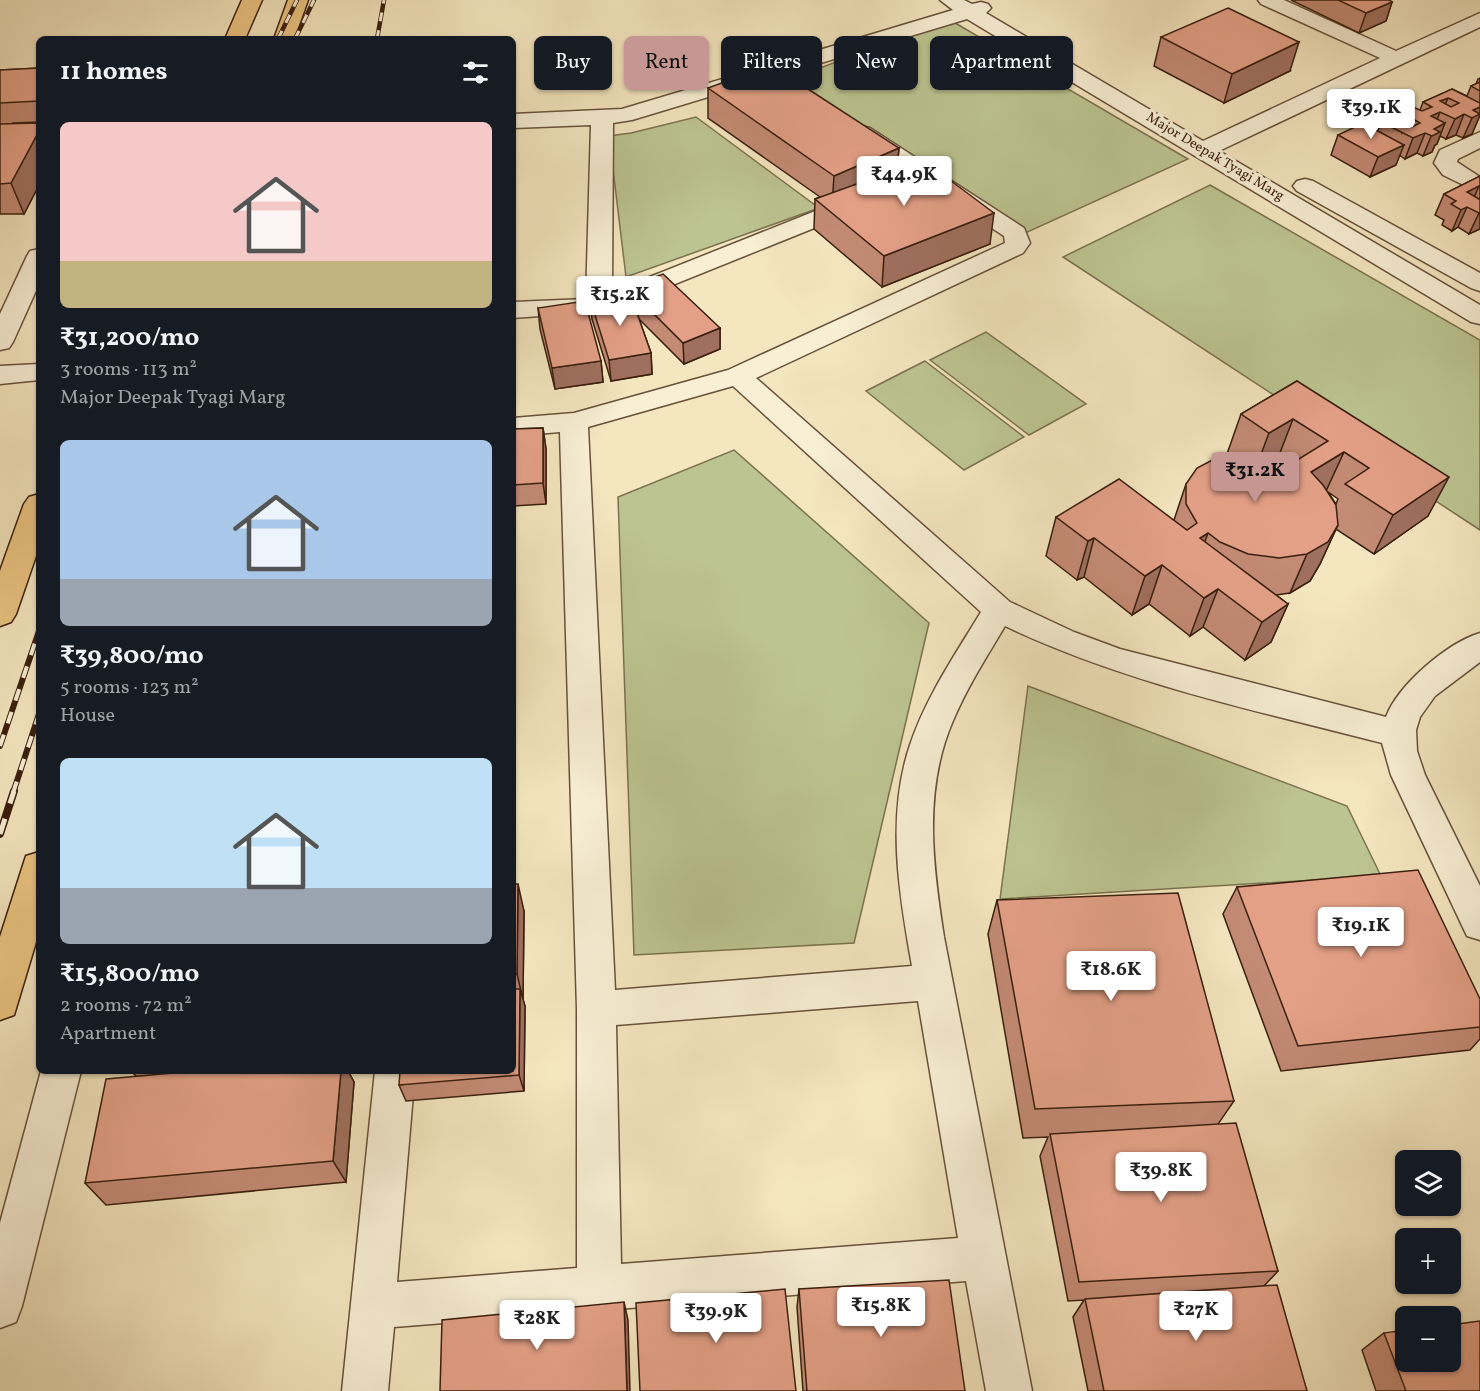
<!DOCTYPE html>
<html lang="en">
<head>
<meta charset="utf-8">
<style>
	body { margin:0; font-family:Vollkorn,serif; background:#242831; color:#f1f3f6; height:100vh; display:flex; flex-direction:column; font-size:22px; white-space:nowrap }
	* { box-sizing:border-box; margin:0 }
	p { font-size:20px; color:#9ea1a6 }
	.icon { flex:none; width:33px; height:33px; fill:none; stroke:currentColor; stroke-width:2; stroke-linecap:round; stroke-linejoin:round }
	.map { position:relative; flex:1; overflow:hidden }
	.side { position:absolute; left:36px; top:36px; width:480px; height:1038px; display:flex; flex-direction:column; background:#171b24; border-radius:9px; box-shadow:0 2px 4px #0004 }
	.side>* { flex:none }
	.hud { position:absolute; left:534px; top:36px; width:570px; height:54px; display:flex; gap:12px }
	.tools { position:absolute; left:1395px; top:1150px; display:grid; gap:12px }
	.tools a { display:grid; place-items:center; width:66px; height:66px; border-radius:9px; background:#171b24; box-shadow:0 2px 4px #0004; font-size:30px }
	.price { position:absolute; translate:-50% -51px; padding:0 14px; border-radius:6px; background:#fff; color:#222; font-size:20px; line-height:39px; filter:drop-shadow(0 2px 3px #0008) }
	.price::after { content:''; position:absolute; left:50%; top:36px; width:18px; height:14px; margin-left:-9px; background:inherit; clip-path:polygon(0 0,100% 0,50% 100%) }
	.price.on { background:#c59692; color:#111 }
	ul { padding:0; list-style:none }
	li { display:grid; align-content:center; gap:12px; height:318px; padding:0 24px }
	li span { display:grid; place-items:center; height:186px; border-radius:9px; color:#555 }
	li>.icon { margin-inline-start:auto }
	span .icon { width:108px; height:108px; fill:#fffc; stroke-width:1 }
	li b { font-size:26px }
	h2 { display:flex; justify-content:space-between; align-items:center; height:72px; padding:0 24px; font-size:26px }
	.tag { padding:0 21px; border-radius:9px; background:#171b24; box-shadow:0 2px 4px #0004; font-size:21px; line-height:54px }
	.tag.on { background:#c59692; color:#111 }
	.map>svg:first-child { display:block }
</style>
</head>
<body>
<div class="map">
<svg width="1480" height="1391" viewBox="0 0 1480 1391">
	<rect width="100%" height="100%" fill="#f4e6bf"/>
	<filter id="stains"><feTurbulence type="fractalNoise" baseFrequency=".00333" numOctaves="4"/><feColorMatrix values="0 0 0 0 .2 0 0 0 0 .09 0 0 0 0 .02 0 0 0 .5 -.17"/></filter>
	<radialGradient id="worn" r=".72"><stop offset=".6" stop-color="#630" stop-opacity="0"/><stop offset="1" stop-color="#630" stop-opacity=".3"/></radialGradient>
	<g fill="#bcc491" stroke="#7b724f" stroke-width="1.5">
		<polygon points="950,20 1188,159 1021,235 790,79"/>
		<polygon points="696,117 819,208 626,277 609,136 631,133"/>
		<polygon points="1210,185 1480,340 1480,530 1063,257"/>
		<polygon points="986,332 1086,404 1029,435 930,360"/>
		<polygon points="925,361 1024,437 964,470 866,391"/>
		<polygon points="734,450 929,623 854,943 634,955 618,497"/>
		<polygon points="1028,686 1347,806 1381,876 1000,899"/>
	</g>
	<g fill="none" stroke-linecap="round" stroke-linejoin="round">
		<g stroke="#68513a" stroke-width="3">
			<g id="minor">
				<polygon points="940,0 964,0 972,4 981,2 988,4 991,8 986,13 1203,141 1380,58 1261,4 1258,0 1284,0 1396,51 1480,13 1480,27 1219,151 1480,305 1480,324 1471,322 967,19 632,120 613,123 612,292 848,198 856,196 864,198 868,203 864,208 608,311 513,318 513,302 586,299 591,125 513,128 513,114 622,109 953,10"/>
				<path d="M862 126 870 128 1024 228 1030 243 1023 253 756 378 1010 602 1074 632 1120 649 1386 717C1398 685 1447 643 1480 633V662L1435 696 1420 717 1416 730 1417 751 1425 775 1480 886V940L1467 936 1391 775 1382 743C1254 710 1125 683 1005 626 986 658 966 689 952 723 923 792 933 867 944 937L1032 1391H986L966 1281 394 1327 388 1391H342L375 1071H415L397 1282 577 1268V1009L560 432 513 436V418L574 413 728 370 1005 243 1004 236 854 138 851 133 854 128ZM733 386 981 612C955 655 926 697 910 745 886 816 899 894 912 966L615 990 588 427ZM918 1001 958 1238 621 1264 616 1025Z"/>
				<polygon points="1480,132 1480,148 1458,159 1457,162 1480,177 1480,193 1443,175 1434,163 1440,150"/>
				<polygon points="1305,179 1313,181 1480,273 1480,291 1471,288 1297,191 1293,186 1297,181"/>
				<polygon points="39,249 39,284 13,342 9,348 0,350 0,314 27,256 30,251"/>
				<polygon points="39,364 39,380 0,384 0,366"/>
				<polygon points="41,1071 81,1071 22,1306 16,1322 0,1328 0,1223"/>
			</g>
		</g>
		<g stroke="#3a1f0d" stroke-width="3">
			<g id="major">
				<polygon points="242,0 262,0 245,39 225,39"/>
				<polygon points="288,0 308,0 294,39 274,39"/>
				<polygon points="39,494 39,547 16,614 11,622 0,626 0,571 24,504 29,497"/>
				<polygon points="39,852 39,932 14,1015 0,1020 0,937 26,856"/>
			</g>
		</g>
		<use href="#minor" fill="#f8efd5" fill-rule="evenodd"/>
		<use href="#major" fill="#eac380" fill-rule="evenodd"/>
		<g stroke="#3a1f0d" stroke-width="4.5">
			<g id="rail-far2">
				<polyline points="278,39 297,0"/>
				<polyline points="295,39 314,0"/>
				<polyline points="377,39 384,0"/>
			</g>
		</g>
		<g stroke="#3a1f0d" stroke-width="6">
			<g id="rail-far1">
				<polyline points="0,746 39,631"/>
				<polyline points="13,793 39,714"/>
			</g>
		</g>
		<g stroke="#3a1f0d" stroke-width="8">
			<polyline id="rail" points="0,834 14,791"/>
		</g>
		<use href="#rail-far2" stroke="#f8efd5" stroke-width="3" stroke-dasharray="9" stroke-linecap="butt"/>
		<use href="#rail-far1" stroke="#f8efd5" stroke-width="4" stroke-dasharray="12" stroke-linecap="butt"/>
		<use href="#rail" stroke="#f8efd5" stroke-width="5" stroke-dasharray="16" stroke-linecap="butt"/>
	</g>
	<g fill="#c38a74" stroke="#3a1f0d" stroke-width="1.5" fill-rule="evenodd">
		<polygon points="1291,0 1389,0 1392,2 1386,21 1359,33"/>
		<polygon points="1161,37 1290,71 1224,103 1154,66"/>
		<polygon points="39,68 39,122 12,123 39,123 39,185 24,214 0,214 0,70"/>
		<polygon points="1480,78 1480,115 1472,134 1463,138 1456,135 1446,139 1440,136 1437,144 1435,145 1432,152 1423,156 1417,153 1405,159 1399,155 1396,165 1370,177 1331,155 1338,135 1378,131 1381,122 1420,110 1423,102 1452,89 1467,96 1471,86 1476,84 1478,79"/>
		<polygon points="708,88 899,148 897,169 990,244 882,287 814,229 815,199 820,197 708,118"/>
		<polygon points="1480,176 1480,229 1469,234 1458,227 1452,231 1442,225 1444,220 1435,215 1444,194"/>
		<polygon points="627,287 720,328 720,349 684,364 639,319 651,353 652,374 611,381 592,319 590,299 627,293"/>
		<polygon points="538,308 601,361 603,382 555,389 540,329"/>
		<path d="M1297 381 1428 516 1374 554 1336 529 1320 564 1310 581 1290 593 1276 595 1288 604 1271 642 1245 660 1203 627 1190 636 1149 604 1132 615 1084 577 1077 580 1046 556 1056 517 1174 520 1186 484 1230 456 1227 454 1241 414ZM1328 492 1338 499 1336 504Z"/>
		<polygon points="543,428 546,449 546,504 513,506 513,429"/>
		<polygon points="513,884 524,911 523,1000 525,1006 524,1091 406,1101 399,1085 513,1071"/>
		<polygon points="1237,887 1480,999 1480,1039 1470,1050 1281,1071 1223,914"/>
		<polygon points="997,900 1234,1101 1218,1124 1278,1271 1264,1286 1307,1391 1088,1391 1073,1317 1084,1300 1068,1301 1040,1156 1048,1137 1023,1138 988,934"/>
		<polygon points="131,1071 348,1071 354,1082 346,1182 106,1205 85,1183 136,1076"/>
		<polygon points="799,1289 965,1391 803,1391 797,1307"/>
		<polygon points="1384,1333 1480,1391 1376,1391 1362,1350"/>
	</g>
	<g fill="#9f705e" stroke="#3a1f0d" stroke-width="1.5">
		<polygon points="1392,2 1386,21 1359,33 1366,13"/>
		<polygon points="1299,42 1290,71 1224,103 1232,74"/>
		<polygon points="1448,98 1442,112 1440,112 1432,132 1425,133 1417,153 1405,159 1413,138 1431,116 1440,101"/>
		<polygon points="1480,107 1480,115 1472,134 1463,138 1472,118 1473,110"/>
		<polygon points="1464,114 1456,135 1446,139 1455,119"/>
		<polygon points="1408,116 1402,132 1400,120"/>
		<polygon points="1445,123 1437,144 1435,145 1432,152 1423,156 1434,129"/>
		<polygon points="39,131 39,185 24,214 11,183"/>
		<polygon points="1404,145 1396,165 1370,177 1378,157"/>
		<polygon points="899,148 896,178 832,206 834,176"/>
		<polygon points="1479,186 1470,207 1467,207 1458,227 1452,231 1461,210 1467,192"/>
		<polygon points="994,213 990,244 882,287 884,256"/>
		<polygon points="1479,213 1480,213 1480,229 1469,234"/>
		<polygon points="720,328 720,349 684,364 683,343"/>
		<polygon points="651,353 652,374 611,381 609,360"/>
		<polygon points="601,361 603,382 555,389 552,368"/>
		<polygon points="1293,419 1278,458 1254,473 1269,433"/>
		<polygon points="543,428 546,449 546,504 543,483"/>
		<polygon points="1344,452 1326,491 1311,472"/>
		<polygon points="1449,477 1428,516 1374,554 1393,515"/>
		<polygon points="1338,525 1320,564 1310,581 1290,593 1307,554"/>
		<polygon points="1208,533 1194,572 1200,538"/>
		<polygon points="1094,538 1084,577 1077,580 1088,541"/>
		<polygon points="1162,565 1149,604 1132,615 1145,576"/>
		<polygon points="1218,589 1203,627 1190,636 1204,598"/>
		<polygon points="1288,604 1271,642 1245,660 1262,622"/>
		<polygon points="518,884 524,911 523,1000 517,974"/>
		<polygon points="520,989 525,1006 524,1091 519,1075"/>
		<polygon points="341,1071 348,1071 354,1082 346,1182 333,1161"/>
		<polygon points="624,1302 628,1320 630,1391 627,1391"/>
	</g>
	<g fill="#e3a087" stroke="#3a1f0d" stroke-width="1.5" fill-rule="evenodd">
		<polygon points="1338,0 1389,0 1392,2 1366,13"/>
		<polygon points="1228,8 1299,42 1232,74 1161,37"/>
		<polygon points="771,65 899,148 834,176 708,88"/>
		<polygon points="39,68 39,101 0,103 0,70"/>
		<polygon points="1480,82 1480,91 1471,86"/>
		<path d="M1452 89 1480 103V107L1473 110 1480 114 1472 118 1464 114 1455 119 1440 112 1431 116 1445 123 1434 129 1440 132 1432 136 1425 133 1413 138 1381 122 1413 107 1422 111 1432 107 1423 102ZM1448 98 1459 103 1451 107 1440 101ZM1408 116 1420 123 1412 127 1400 120Z"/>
		<polygon points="39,123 39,131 11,183 0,184 0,124"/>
		<polygon points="1363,123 1404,145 1378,157 1338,135"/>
		<polygon points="923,160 994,213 884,256 815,199"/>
		<polygon points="1480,176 1480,187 1479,186 1467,192 1479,199 1480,198 1480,213 1479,213 1467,207 1461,210 1451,204 1456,201 1444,194"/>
		<polygon points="663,274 720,328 683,343 627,287"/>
		<polygon points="630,293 651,353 609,360 590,299"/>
		<polygon points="585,301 601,361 552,368 538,308"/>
		<polygon points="1297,381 1449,477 1393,515 1345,484 1369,468 1344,452 1311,472 1323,485 1336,505 1338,525 1328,542 1307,554 1279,558 1248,554 1220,542 1208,533 1200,538 1288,604 1262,622 1218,589 1204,598 1162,565 1145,576 1094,538 1088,541 1056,517 1119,479 1187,530 1197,523 1186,504 1186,484 1197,468 1218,457 1245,454 1274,458 1291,464 1328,441 1293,419 1269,433 1241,414"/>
		<polygon points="543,428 543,483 513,485 513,429"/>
		<polygon points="1418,870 1480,999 1480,1027 1298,1046 1237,887"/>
		<polygon points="513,884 518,884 517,974 513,975"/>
		<polygon points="1178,893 1234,1101 1035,1109 997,900"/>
		<polygon points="513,989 520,989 519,1075 399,1085 400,1071 513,1071"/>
		<polygon points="196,1071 341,1071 333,1161 85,1183 106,1079"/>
		<polygon points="1236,1123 1278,1271 1079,1282 1050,1134"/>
		<polygon points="949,1280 965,1391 807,1391 799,1289"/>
		<polygon points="1277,1285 1307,1391 1104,1391 1085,1299"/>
		<polygon points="785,1289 796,1391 640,1391 636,1303"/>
		<polygon points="624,1302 627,1391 440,1391 442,1320"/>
		<polygon points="1480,1321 1480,1391 1406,1391 1384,1333 1406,1330 1406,1362 1450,1362 1450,1325"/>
	</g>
	<g text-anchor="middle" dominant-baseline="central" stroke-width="6" stroke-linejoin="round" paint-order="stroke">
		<g font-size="14" fill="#3a1f0d" stroke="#f8efd5">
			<text transform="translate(1215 157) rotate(31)">Major Deepak Tyagi Marg</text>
		</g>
	</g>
	<rect width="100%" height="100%" filter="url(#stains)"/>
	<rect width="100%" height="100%" fill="url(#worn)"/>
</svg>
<div class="tools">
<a><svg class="icon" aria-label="layers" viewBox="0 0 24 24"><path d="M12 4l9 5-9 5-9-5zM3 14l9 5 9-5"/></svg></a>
<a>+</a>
<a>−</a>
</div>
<b class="price" style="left:1371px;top:140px">₹39.1K</b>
<b class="price" style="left:904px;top:207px">₹44.9K</b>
<b class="price" style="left:620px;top:327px">₹15.2K</b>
<b class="price on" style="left:1255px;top:503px">₹31.2K</b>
<b class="price" style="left:1361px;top:958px">₹19.1K</b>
<b class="price" style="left:1111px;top:1002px">₹18.6K</b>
<b class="price" style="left:1161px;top:1203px">₹39.8K</b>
<b class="price" style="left:881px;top:1338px">₹15.8K</b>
<b class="price" style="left:1196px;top:1342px">₹27K</b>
<b class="price" style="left:716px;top:1344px">₹39.9K</b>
<b class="price" style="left:537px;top:1351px">₹28K</b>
<div class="hud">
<a class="tag">Buy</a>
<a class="tag on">Rent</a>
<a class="tag">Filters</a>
<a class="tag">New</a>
<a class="tag">Apartment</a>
</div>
<section class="side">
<h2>11 homes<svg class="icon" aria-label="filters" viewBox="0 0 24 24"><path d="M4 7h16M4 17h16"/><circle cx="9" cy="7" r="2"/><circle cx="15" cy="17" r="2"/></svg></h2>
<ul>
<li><span style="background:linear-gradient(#f6c9c9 75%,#c2b280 0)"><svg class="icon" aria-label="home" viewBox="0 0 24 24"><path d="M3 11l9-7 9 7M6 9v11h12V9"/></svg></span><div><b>₹31,200/mo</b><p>3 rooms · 113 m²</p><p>Major Deepak Tyagi Marg</p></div></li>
<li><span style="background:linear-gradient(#a9c7e8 75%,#9aa5b1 0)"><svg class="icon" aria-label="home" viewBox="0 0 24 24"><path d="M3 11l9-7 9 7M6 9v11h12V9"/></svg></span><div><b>₹39,800/mo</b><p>5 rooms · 123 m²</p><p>House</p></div></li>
<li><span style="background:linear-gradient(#bfe0f5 70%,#9aa5b1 0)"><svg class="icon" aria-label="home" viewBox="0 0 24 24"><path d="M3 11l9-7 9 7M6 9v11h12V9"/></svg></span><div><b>₹15,800/mo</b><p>2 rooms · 72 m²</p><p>Apartment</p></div></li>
</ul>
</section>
</div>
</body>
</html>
